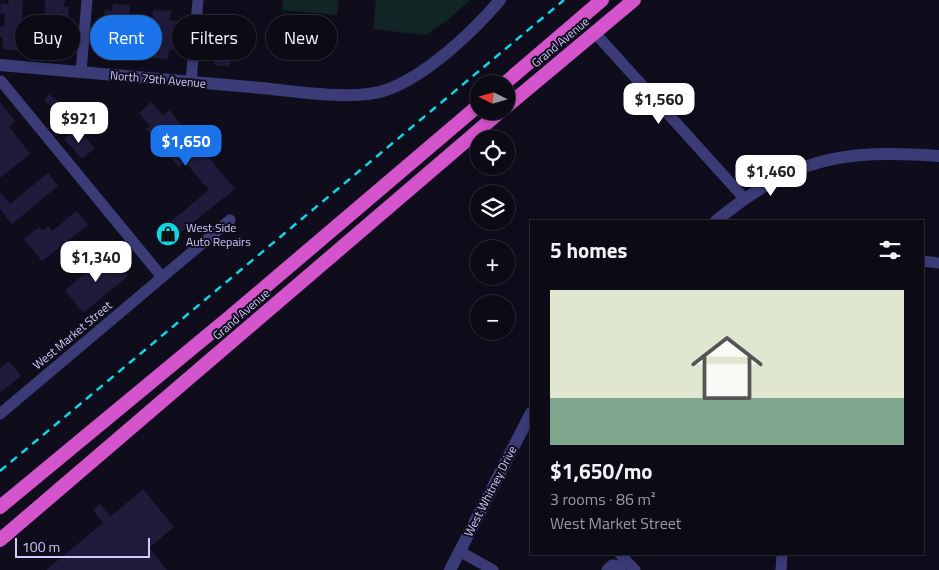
<!DOCTYPE html>
<html lang="en">
<head>
<meta charset="utf-8">
<style>
	body { margin:0; font-family:"Titillium Web",sans-serif; background:#191822; color:#f1f3f6; height:100vh; display:flex; flex-direction:column; font-size:19px; white-space:nowrap }
	* { box-sizing:border-box; margin:0 }
	p { font-size:16px; color:#9a9aa0 }
	.icon { flex:none; width:28px; height:28px; fill:none; stroke:currentColor; stroke-width:2; stroke-linecap:round; stroke-linejoin:round }
	.map { position:relative; flex:1; overflow:hidden }
	.drawer { position:absolute; left:530px; top:220px; width:394px; height:335px; display:flex; flex-direction:column; background:#0b0a15; border-radius:0px; box-shadow:0 2px 8px #0003,0 0 0 1px #2b2b34 }
	.drawer>* { flex:none }
	.hud { position:absolute; left:15px; top:15px; width:440px; height:45px; display:flex; gap:10px }
	.needle { width:32px; rotate:275deg }
	.controls { position:absolute; left:470px; top:75px; display:grid; gap:10px }
	.controls a { display:grid; place-items:center; width:45px; height:45px; border-radius:50%; background:#0b0a15; box-shadow:0 2px 8px #0003,0 0 0 1px #2b2b34; font-size:25px }
	.scale { position:absolute; left:15px; bottom:12px; width:135px; box-sizing:border-box; padding-left:5px; border:2px solid #cfcbfb; border-top:0; font-size:14px; line-height:18px; white-space:nowrap; color:#cfcbfb; -webkit-text-stroke:4px #0f0d1c; paint-order:stroke }
	.price { position:absolute; translate:-50% -42px; padding:0 11px; border-radius:10px; background:#fff; color:#222; font-size:16px; line-height:32px; filter:drop-shadow(0 1px 2px #0008) }
	.price::after { content:''; position:absolute; left:50%; top:30px; width:15px; height:11px; margin-left:-8px; background:inherit; clip-path:polygon(0 0,100% 0,50% 100%) }
	.price.on { background:#1a73e8; color:#fff }
	ul { padding:0; list-style:none }
	li { display:grid; align-content:center; gap:10px; height:265px; padding:0 20px }
	li+li { border-top:1px solid #2b2b34 }
	li span { display:grid; place-items:center; height:155px; border-radius:0px; color:#555 }
	li>.icon { margin-inline-start:auto }
	span .icon { width:90px; height:90px; fill:#fffc; stroke-width:1 }
	li b { font-size:21px }
	h2 { display:flex; justify-content:space-between; align-items:center; height:60px; padding:0 20px; font-size:21px }
	.chip { padding:0 18px; border-radius:22px; background:#0b0a15; box-shadow:0 2px 8px #0003,0 0 0 1px #2b2b34; font-size:18px; line-height:45px }
	.chip.on { background:#1a73e8; color:#fff }
	.map>svg:first-child { display:block }
</style>
</head>
<body>
<div class="map">
<svg width="939" height="570" viewBox="0 0 939 570">
	<rect width="100%" height="100%" fill="#0f0d1c"/>
	<g fill="#102524">
		<polygon points="283,0 339,0 337,15 282,10"/>
		<polygon points="376,0 470,0 448,20 425,35 373,29"/>
	</g>
	<g fill="#201a3b">
		<polygon points="9,0 23,0 21,28 27,29 26,43 21,42 21,51 2,49 3,37 0,37 0,26 4,27 5,13 0,13 1,3 8,4"/>
		<polygon points="45,0 65,0 64,7 69,7 65,50 43,48"/>
		<polygon points="113,4 130,5 126,54 108,53 109,44 102,44 105,10 112,11"/>
		<polygon points="153,10 171,11 170,20 177,21 174,50 169,50 168,59 149,57"/>
		<polygon points="217,16 234,18 232,34 215,32"/>
		<polygon points="211,46 232,47 230,67 214,65 214,58 210,58"/>
		<polygon points="49,94 60,103 55,109 44,100"/>
		<polygon points="0,102 15,121 9,126 30,154 0,178"/>
		<polygon points="151,102 163,115 169,110 235,189 166,244 157,233 209,190 185,162 179,167 146,129 150,126 139,113"/>
		<polygon points="77,128 95,148 82,159 64,139"/>
		<polygon points="48,173 58,186 12,224 0,209 0,192 10,204"/>
		<polygon points="77,211 88,225 42,261 24,239 39,227 42,231 48,226 52,231"/>
		<polygon points="110,253 128,276 83,313 65,290"/>
		<polygon points="9,361 21,376 0,393 0,368"/>
		<polygon points="143,489 174,527 149,548 167,570 46,570 103,523 93,510 100,504 110,517"/>
	</g>
	<g fill="none" stroke-linecap="round" stroke-linejoin="round">
		<g stroke="#3b3b78" stroke-width="11">
			<polyline points="595,33 744,198"/>
			<polyline points="81,72 87,0"/>
			<polyline points="1,81 162,277"/>
			<polyline points="191,82 198,0"/>
			<polyline points="922,261 939,263"/>
			<polyline points="0,414 230,220"/>
			<polyline points="459,551 493,570"/>
			<polyline points="620,554 635,570"/>
			<polyline points="607,570 612,565 620,566 621,570"/>
			<polyline points="781,570 782,554"/>
		</g>
		<g stroke="#3b3b78" stroke-width="12">
			<path d="M0 65C87 73 174 81 261 88 295 91 357 102 389 89 428 74 473 32 500 0"/>
			<path d="M716 221C793 158 841 149 939 156"/>
			<polyline points="450,570 531,413"/>
		</g>
		<g stroke="#d454cb" stroke-width="14">
			<polyline points="504,84 602,0"/>
			<polyline points="506,107 634,0"/>
			<polyline points="0,507 231,316 479,105"/>
			<polyline points="0,540 501,111"/>
		</g>
		<polyline stroke="#10d5e3" stroke-width="2.5" stroke-dasharray="8 6" stroke-linecap="butt" points="0,471 564,0"/>
	</g>
	<defs>
		<g id="shop-disc" transform="scale(1.25)"><circle r="9.5" fill="#10d5e3" stroke="#0f0d1c"/><path d="M-5-2.5h2.3a2.7 3.5 0 0 1 5.4 0H5L5.5 6h-11ZM-1.5-2.5h3a1.5 2.3 0 0 0-3 0Z" fill="#111"/></g>
	</defs>
	<g fill-rule="evenodd">
		<use href="#shop-disc" x="168" y="234"/>
	</g>
	<g text-anchor="middle" dominant-baseline="central" stroke-width="4" stroke-linejoin="round" paint-order="stroke">
		<g font-size="12" fill="#cfcbfb" stroke="#0f0d1c">
			<text transform="translate(560 42) rotate(-40)">Grand Avenue</text>
			<text transform="translate(158 79) rotate(5)">North 79th Avenue</text>
			<text transform="translate(241 314) rotate(-41)">Grand Avenue</text>
			<text transform="translate(72 335) rotate(-40)">West Market Street</text>
			<text transform="translate(490 491) rotate(-63)">West Whitney Drive</text>
		</g>
		<g font-size="12" fill="#cfcbfb" stroke="#0f0d1c" text-anchor="start">
			<text x="186" y="227">West Side<tspan x="186" dy="14">Auto Repairs</tspan></text>
		</g>
	</g>
</svg>
<div class="controls">
<a><svg class="needle" viewBox="-14 -14 28 28"><path d="M0-13l5 13h-10z" fill="#e53935"/><path d="M0 13l5-13h-10z" fill="#9a9aa0"/></svg></a>
<a><svg class="icon" aria-label="locate" viewBox="0 0 24 24"><circle cx="12" cy="12" r="6"/><path d="M12 2v4M12 18v4M2 12h4M18 12h4"/></svg></a>
<a><svg class="icon" aria-label="layers" viewBox="0 0 24 24"><path d="M12 4l9 5-9 5-9-5zM3 14l9 5 9-5"/></svg></a>
<a>+</a>
<a>−</a>
</div>
<div class="scale">100 m</div>
<b class="price" style="left:659px;top:125px">$1,560</b>
<b class="price" style="left:79px;top:144px">$921</b>
<b class="price on" style="left:186px;top:167px">$1,650</b>
<b class="price" style="left:771px;top:197px">$1,460</b>
<b class="price" style="left:96px;top:283px">$1,340</b>
<div class="hud">
<a class="chip">Buy</a>
<a class="chip on">Rent</a>
<a class="chip">Filters</a>
<a class="chip">New</a>
</div>
<section class="drawer">
<h2>5 homes<svg class="icon" aria-label="filters" viewBox="0 0 24 24"><path d="M4 7h16M4 17h16"/><circle cx="9" cy="7" r="2"/><circle cx="15" cy="17" r="2"/></svg></h2>
<ul>
<li><span style="background:linear-gradient(#dfe7d0 70%,#7fa58c 0)"><svg class="icon" aria-label="home" viewBox="0 0 24 24"><path d="M3 11l9-7 9 7M6 9v11h12V9"/></svg></span><div><b>$1,650/mo</b><p>3 rooms · 86 m²</p><p>West Market Street</p></div></li>
</ul>
</section>
</div>
</body>
</html>
